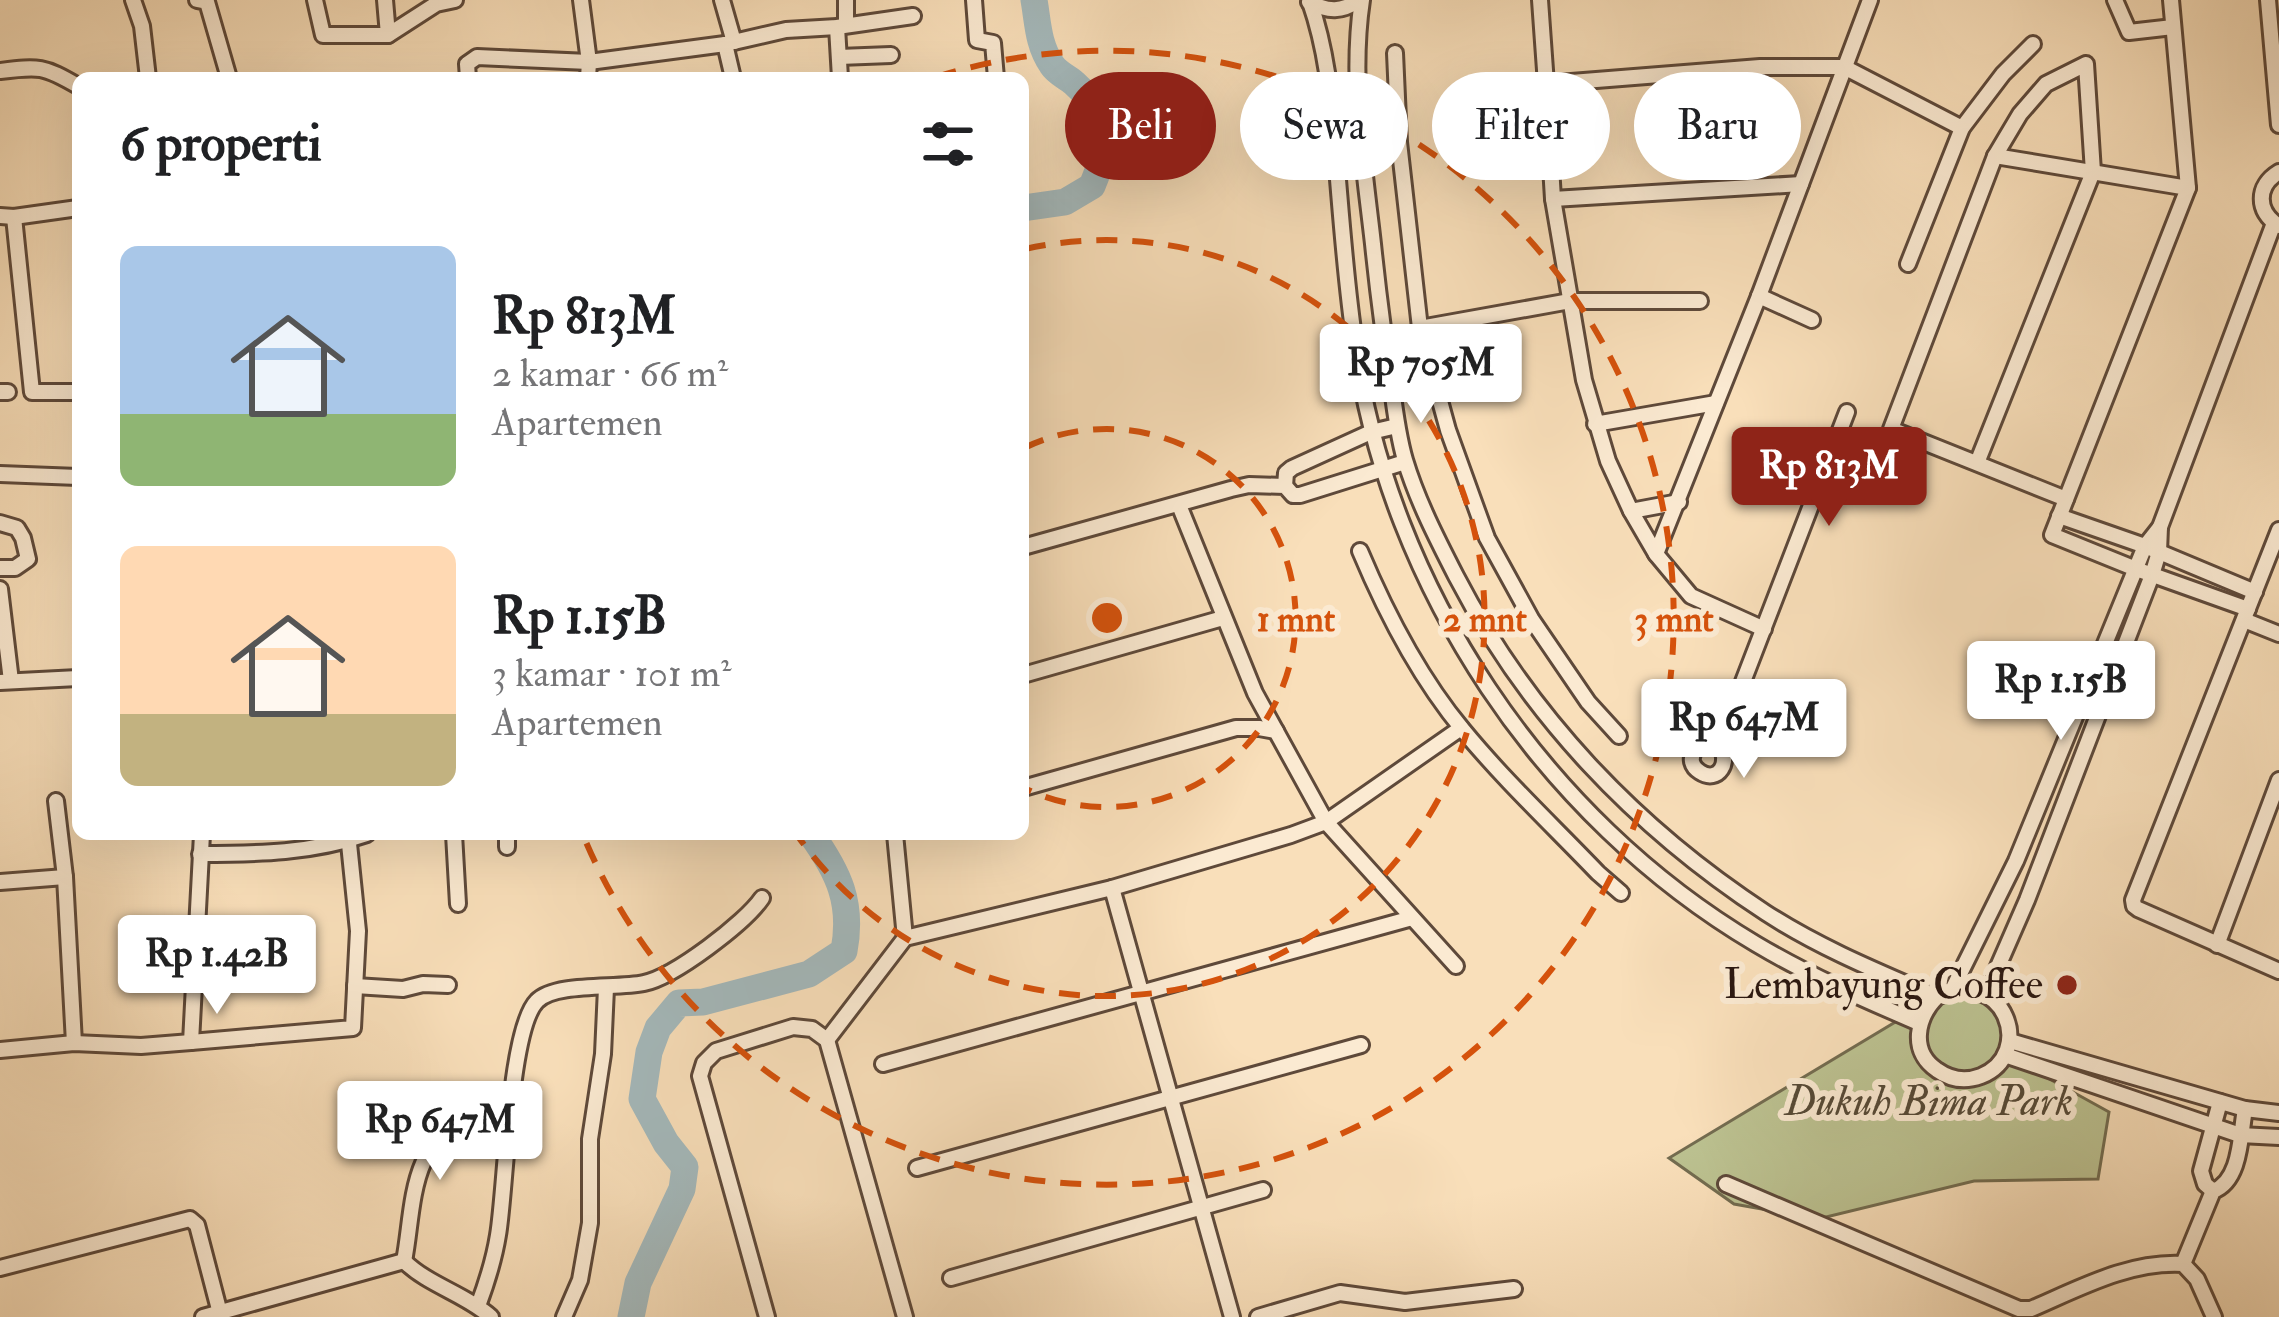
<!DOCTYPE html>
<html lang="id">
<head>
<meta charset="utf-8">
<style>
	body { margin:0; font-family:"IM FELL Double Pica",serif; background:#f6f6f6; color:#202124; height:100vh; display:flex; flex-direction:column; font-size:45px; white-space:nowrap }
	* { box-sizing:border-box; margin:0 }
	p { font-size:39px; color:#757577 }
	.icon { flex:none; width:66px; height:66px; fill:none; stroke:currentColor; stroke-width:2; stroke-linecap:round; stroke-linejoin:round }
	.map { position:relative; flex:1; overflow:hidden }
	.side { position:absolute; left:72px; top:72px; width:957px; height:768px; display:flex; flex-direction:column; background:#fff; border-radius:18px; box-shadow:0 12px 48px #0002 }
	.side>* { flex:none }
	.guide { position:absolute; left:1065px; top:72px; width:1032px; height:108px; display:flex; gap:24px }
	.price { position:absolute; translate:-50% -102px; padding:0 27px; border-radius:12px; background:#fff; color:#222; font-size:39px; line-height:78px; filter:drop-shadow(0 3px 6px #0008) }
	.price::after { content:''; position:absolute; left:50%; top:72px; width:36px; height:27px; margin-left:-18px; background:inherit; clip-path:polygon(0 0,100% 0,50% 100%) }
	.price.on { background:#8f2418; color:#fff }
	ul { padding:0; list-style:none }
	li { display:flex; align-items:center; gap:36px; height:300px; padding:0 48px }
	li span { display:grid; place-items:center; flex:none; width:336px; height:240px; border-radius:18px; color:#555 }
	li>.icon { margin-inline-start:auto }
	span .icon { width:144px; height:144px; fill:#fffc; stroke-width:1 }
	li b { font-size:51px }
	h2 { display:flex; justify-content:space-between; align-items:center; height:144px; padding:0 48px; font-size:51px }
	.pill { padding:0 42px; border-radius:54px; background:#fff; box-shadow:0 12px 48px #0002; font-size:42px; line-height:108px }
	.pill.on { background:#8f2418; color:#fff }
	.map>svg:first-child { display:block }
</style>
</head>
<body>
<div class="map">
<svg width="2279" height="1317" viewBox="0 0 2279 1317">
	<rect width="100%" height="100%" fill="#f9dfba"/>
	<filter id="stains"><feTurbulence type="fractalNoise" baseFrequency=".00167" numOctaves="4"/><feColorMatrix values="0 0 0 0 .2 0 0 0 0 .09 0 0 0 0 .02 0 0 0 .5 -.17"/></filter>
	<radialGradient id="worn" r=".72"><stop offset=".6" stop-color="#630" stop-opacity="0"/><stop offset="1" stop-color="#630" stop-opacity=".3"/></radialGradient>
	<polygon fill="#bcc291" stroke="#736c50" stroke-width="3" points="1974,990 2007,1019 2006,1055 2109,1112 2098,1179 1974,1181 1818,1219 1734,1204 1669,1158 1937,997"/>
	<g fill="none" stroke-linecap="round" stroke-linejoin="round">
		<g stroke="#a4b9bc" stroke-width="27">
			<path d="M1023 208 1065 202 1092 186C1111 140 1113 119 1074 83 1067 77 1057 73 1052 65 1038 45 1038 23 1034 0"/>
			<path d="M631 1317 638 1283 682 1189 685 1167 666 1143 642 1099 649 1052 658 1028 679 1003 703 1002 809 974 844 951C853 903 839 873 811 834"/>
		</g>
		<g stroke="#5e493a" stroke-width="20">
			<g id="street">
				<polyline points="133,0 142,26 148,78"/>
				<polyline points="197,0 207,2 229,78"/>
				<polyline points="315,0 323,35 388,35 436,4 455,0"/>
				<polyline points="385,0 388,35"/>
				<polyline points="581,0 589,62 588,78"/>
				<polyline points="722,0 734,42"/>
				<polyline points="974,0 977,40 993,43 996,78"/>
				<path d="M1362 0C1350 80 1364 164 1373 244 1378 292 1384 340 1392 388 1395 412 1398 436 1405 460 1417 500 1437 539 1456 576 1528 715 1636 828 1766 913 1820 948 1879 972 1937 997 2005 965 2036 1054 1981 1076 1965 1082 1951 1080 1937 1070 1909 1051 1917 1017 1937 997"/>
				<polyline points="1540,0 1546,84 1760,67 1844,67 1962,128"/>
				<polyline points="2115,0 2129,32 2173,27"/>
				<polyline points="2171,0 2188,188 2052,535 2136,569 2248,609"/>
				<polyline points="2268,0 2279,125"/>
				<path d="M1309 2C1329 12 1341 12 1360 0"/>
				<path d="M1310 2C1326 48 1331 96 1335 145 1341 211 1345 278 1355 344 1389 588 1543 818 1756 944 1808 975 1863 999 1919 1023"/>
				<polyline points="846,25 846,0"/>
				<polyline points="837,27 840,78"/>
				<polyline points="725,44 733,78"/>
				<polyline points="1395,53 1399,142 1420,328 1448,430 1487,538 1532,620 1588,702 1619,736"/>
				<polyline points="839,57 891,55"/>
				<path d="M0 71C39 66 44 66 78 86"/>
				<polyline points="468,78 467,64 477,57 589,62 725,44 786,30 837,27 913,16"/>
				<polyline points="1546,84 1553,199 1584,380 1608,461 1631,511 1656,554 1759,296 1870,0"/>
				<polyline points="1995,156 2188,188"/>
				<path d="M2279 172C2256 186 2256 211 2279 226"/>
				<polyline points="1553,199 1801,184"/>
				<polyline points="0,216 14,217 78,208"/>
				<polyline points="14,217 32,392 78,392"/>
				<polyline points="1908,264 1962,128 2003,74 2033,44"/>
				<polyline points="1759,296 1812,320"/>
				<polyline points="1420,328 1570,301 1700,301"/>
				<polyline points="0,392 8,392"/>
				<polyline points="1595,424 1716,403"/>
				<polyline points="1977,463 2093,172 2086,64 2046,84 2020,114 1995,156 1891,429 2066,499"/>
				<polyline points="0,474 78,477"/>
				<polyline points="1285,486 1286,473 1292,468 1371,432 1397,426"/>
				<polyline points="1179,505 1255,693 1326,822 1456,966"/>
				<polyline points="1631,511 1679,502"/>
				<polyline points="2059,516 2145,546 2255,592"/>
				<polyline points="0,523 17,528 23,538 28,559 15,568 0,568"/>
				<polyline points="2279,530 2133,900 2134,906 2138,909 2279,971"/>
				<polyline points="1023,547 1231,489 1249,485 1285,486 1293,495 1300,495 1405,462"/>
				<path d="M1360 551C1386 613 1419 677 1463 730 1504 780 1553 826 1598 873L1621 893"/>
				<polyline points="1656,554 1691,596 1764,629"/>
				<polyline points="0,589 11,681"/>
				<polyline points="2244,620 2279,634"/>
				<polyline points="1023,675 1223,618"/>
				<polyline points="0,682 78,678"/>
				<path d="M1719 744C1696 738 1682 761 1700 772 1718 784 1732 762 1719 744L1847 412"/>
				<polyline points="1023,788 1236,728 1259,728 1276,731"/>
				<polyline points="56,801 65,877 74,1043"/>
				<polyline points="454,834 458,904"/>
				<polyline points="895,834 905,938"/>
				<polyline points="507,847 507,834"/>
				<path d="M200 854C259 854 312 853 367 834"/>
				<polyline points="0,882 65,877"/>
				<polyline points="1112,888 1232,1317"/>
				<polyline points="2217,945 2279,780"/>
				<polyline points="140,949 197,949"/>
				<polyline points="355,986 403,989 423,984 448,985"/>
				<polyline points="1952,990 2016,861 2145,546 2160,527 2274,223"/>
				<polyline points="1986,994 2027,900 2152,575 2159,552 2160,527"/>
				<polyline points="827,1040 905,938 1112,888 1291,835 1326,822 1461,728"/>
				<polyline points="2010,1041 2245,1109 2279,1113"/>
				<polyline points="191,1042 353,1028 358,931 348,834"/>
				<polyline points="0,1050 74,1043 141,1046 191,1042 202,834"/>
				<polyline points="2005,1055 2240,1135 2279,1137"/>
				<polyline points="883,1064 1412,918"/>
				<polyline points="917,1168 1361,1045"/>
				<path d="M1726 1184 2019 1309H2031C2080 1288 2129 1261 2183 1264L2197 1279 2214 1317"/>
				<polyline points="2213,1191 2205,1184 2201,1171 2220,1102"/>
				<path d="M404 1261C414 1212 408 1136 471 1123 483 1121 498 1124 510 1125"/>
				<path d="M404 1261C428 1285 465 1294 491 1317"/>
				<path d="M2183 1264 2213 1191C2241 1181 2240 1136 2245 1109"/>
				<polyline points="0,1268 190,1219 197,1225 221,1317"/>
				<polyline points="951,1278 1263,1190"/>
				<path d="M478 1306C487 1282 494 1260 498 1235 506 1189 509 1029 537 1001 555 982 617 989 644 983 674 977 745 923 762 898"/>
				<polyline points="203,1317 404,1261"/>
				<polyline points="564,1317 580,1280 590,1223 590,1139 603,1054 606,988"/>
				<polyline points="767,1317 700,1076 704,1063 716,1051 793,1027 812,1029 827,1040 905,1317"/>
				<polyline points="1258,1317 1340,1293 1405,1302 1514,1289"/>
			</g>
		</g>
		<use href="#street" stroke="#fbead2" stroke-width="14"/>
	</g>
	<g fill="none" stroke="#d5520c" stroke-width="6" stroke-dasharray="21 15">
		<path d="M1024 448A189 189 0 1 1 1024 788"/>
		<path d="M1025 249A378 378 0 1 1 797 835"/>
		<path d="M936 77A567 567 0 1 1 583 835"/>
	</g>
	<circle fill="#8f2418" stroke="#fbead2" stroke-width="4.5" cx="2067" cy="985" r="12"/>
	<g text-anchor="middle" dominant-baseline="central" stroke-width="12" stroke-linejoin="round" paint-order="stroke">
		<g font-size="42" fill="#2a1710" stroke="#fbead2" text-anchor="end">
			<text x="2043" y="985">Lembayung Coffee</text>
		</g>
		<g font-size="42" font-style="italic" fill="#564a37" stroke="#fbead2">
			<text x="1929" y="1102">Dukuh Bima Park</text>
		</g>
	</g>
	<circle cx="1107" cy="618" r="18" fill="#d5520c" stroke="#fbead2" stroke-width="6"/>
	<g font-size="36" text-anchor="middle" font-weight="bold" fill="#d5520c" stroke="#fbead2" stroke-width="12" stroke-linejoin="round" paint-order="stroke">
		<text x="1296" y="631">1 mnt</text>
		<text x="1485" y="631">2 mnt</text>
		<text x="1674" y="631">3 mnt</text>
	</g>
	<rect width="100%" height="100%" filter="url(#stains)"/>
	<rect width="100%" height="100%" fill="url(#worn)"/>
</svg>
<b class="price" style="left:1421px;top:426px">Rp 705M</b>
<b class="price on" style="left:1829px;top:529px">Rp 813M</b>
<b class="price" style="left:2061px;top:743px">Rp 1.15B</b>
<b class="price" style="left:1744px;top:781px">Rp 647M</b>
<b class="price" style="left:217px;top:1017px">Rp 1.42B</b>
<b class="price" style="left:440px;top:1183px">Rp 647M</b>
<div class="guide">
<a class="pill on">Beli</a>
<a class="pill">Sewa</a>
<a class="pill">Filter</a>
<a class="pill">Baru</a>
</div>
<section class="side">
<h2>6 properti<svg class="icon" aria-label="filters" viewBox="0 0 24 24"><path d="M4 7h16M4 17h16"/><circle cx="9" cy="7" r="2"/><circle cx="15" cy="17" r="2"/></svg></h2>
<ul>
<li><span style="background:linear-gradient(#a9c7e8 70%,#8fb573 0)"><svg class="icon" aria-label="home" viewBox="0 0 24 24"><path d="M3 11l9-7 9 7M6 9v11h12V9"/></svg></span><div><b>Rp 813M</b><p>2 kamar · 66 m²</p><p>Apartemen</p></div></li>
<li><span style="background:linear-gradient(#ffd9b3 70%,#c2b280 0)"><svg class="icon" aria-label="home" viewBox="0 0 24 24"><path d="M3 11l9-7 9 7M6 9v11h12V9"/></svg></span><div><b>Rp 1.15B</b><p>3 kamar · 101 m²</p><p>Apartemen</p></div></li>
</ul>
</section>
</div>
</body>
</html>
